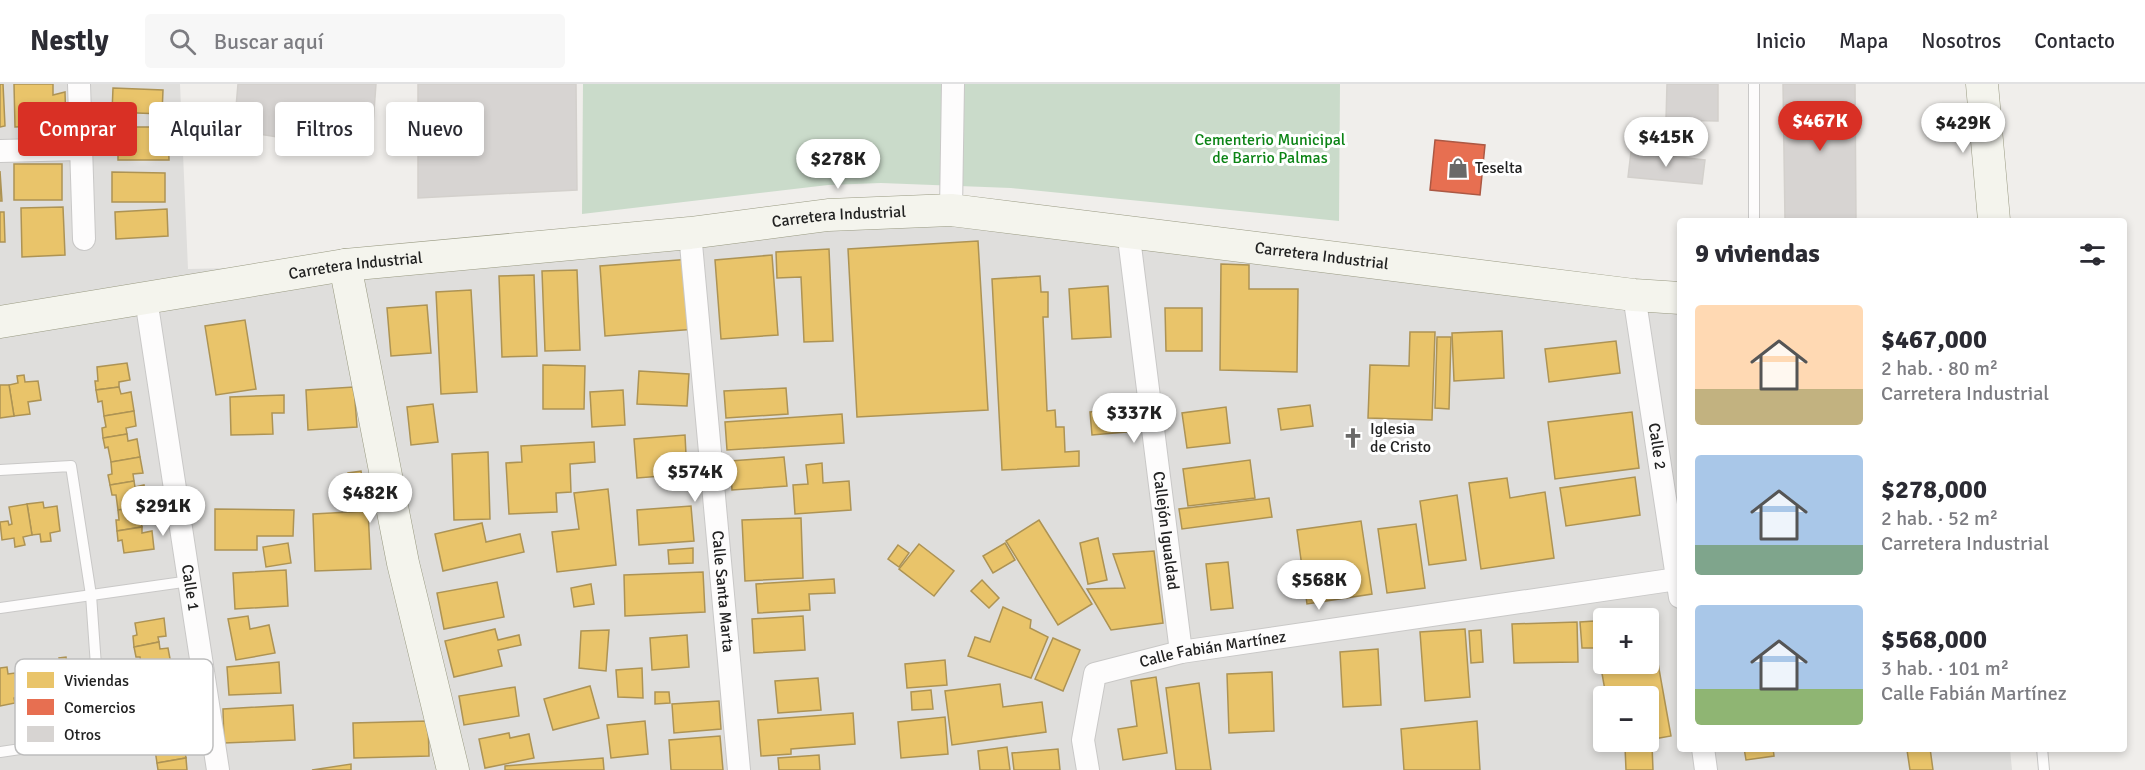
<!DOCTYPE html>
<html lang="es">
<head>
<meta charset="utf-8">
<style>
	body { margin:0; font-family:Signika,sans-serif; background:#f7f7f7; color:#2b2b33; height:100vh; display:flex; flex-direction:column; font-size:22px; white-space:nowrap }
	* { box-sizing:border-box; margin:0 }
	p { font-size:20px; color:#7c7c81 }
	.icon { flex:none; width:33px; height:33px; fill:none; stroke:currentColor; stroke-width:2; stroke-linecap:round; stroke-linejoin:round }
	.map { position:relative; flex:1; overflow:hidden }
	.sheet { position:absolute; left:1677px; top:134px; width:450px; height:534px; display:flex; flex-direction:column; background:#fff; border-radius:6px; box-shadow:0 3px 9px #0003 }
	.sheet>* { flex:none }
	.top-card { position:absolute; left:18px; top:18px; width:570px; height:54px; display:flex; gap:12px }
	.controls { position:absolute; left:1593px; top:524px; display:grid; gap:12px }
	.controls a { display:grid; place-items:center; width:66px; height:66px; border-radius:6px; background:#fff; box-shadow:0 3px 9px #0003; font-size:30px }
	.price { position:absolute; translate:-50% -51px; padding:0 14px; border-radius:21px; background:#fff; color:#222; font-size:20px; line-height:39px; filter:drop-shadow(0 2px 3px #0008) }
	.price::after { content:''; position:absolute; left:50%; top:36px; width:18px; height:14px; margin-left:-9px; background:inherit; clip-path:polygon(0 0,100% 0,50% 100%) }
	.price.active { background:#d93025; color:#fff }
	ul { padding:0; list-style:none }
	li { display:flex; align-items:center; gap:18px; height:150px; padding:0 18px }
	li span { display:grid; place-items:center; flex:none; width:168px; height:120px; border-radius:6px; color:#555 }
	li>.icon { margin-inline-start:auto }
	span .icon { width:72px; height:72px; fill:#fffc; stroke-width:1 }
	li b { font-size:26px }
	h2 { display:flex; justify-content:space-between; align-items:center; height:72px; padding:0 18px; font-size:26px }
	.pill { padding:0 21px; border-radius:6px; background:#fff; box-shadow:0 3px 9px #0003; font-size:21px; line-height:54px }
	.pill.active { background:#d93025; color:#fff }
	header { display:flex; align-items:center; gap:36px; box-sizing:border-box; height:84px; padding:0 30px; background:#fff; border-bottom:2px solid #e1e1e2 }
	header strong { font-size:28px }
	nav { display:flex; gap:33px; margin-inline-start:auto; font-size:21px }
	.search { width:420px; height:54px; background:#f7f7f7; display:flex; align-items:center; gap:15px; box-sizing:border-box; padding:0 21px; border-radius:6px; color:#7c7c81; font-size:22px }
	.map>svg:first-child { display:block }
</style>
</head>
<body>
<header>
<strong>Nestly</strong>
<div class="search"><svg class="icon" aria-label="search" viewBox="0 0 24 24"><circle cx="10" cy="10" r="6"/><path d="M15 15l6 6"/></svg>Buscar aquí</div>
<nav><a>Inicio</a><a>Mapa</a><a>Nosotros</a><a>Contacto</a></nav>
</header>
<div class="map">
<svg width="2145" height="686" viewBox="0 0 2145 686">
	<rect width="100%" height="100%" fill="#f0eeeb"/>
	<path fill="#dfdedc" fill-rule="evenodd" d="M0 0H180L188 185 581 176 938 124 1680 210V664L2010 665 2012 686H0ZM1604 534H1648V579H1604ZM1604 612H1648V657H1604Z"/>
	<polygon fill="#cadbca" points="583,0 1340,0 1339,137 1011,104 881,99 828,101 582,130"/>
	<g fill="#e9c46a" stroke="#ad9354" stroke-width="1.5">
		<polygon points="0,0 3,0 5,42 0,43"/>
		<polygon points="14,0 53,0 53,11 65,8 66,41 15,43"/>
		<polygon points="113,4 163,6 162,30 112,28"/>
		<polygon points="118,43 168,43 169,76 118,76"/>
		<rect x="14" y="80" width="48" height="36"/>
		<polygon points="0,87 2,117 0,117"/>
		<polygon points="112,88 165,89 165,118 112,118"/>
		<polygon points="63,123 65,171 22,173 21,124"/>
		<polygon points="167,125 168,152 116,155 115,128"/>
		<polygon points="0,128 4,128 5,158 0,158"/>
		<polygon points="978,157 988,326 857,333 848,165"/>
		<polygon points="829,165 833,257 804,258 801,193 777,194 776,168"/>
		<polygon points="772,171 778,251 721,255 715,176"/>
		<polygon points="691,175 696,245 605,252 600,182"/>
		<polygon points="1221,180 1249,181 1249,205 1298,205 1297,288 1220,286"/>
		<polygon points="577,186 580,266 545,267 542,187"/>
		<polygon points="534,191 537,272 502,273 499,192"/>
		<polygon points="1040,192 1041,208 1048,208 1048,233 1043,233 1047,327 1055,326 1056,343 1064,343 1065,368 1079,367 1079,382 1002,386 992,195"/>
		<polygon points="1108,202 1111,253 1072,255 1069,205"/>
		<polygon points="471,206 477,308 441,310 436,208"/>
		<polygon points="427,221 431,269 391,272 387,224"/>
		<polygon points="1165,224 1202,224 1202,267 1166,267"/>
		<polygon points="245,236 256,305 216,311 205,242"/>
		<polygon points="1502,247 1504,294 1454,297 1452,249"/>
		<polygon points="1410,248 1435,248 1432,336 1368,334 1370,281 1409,282"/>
		<polygon points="1437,253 1451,253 1449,325 1435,324"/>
		<polygon points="1616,257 1620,289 1549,298 1545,265"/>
		<polygon points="127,279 130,296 119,298 119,303 96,306 95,297 98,297 97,283"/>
		<polygon points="543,281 585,282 584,325 543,325"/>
		<polygon points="639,287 689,290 687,322 637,320"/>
		<polygon points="24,291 25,298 38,297 41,316 28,318 30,330 14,332 9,301 18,299 17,292"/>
		<polygon points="0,301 9,301 14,332 0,334"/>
		<polygon points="119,303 121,310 131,308 134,327 104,332 102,317 98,318 96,306"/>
		<polygon points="354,303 357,343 308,346 306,306"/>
		<polygon points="786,304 788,330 726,334 724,307"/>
		<polygon points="623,306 625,341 592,343 590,308"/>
		<polygon points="284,311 284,329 272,329 273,350 231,351 230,313"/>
		<polygon points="433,320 438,358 411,361 407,323"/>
		<polygon points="1310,321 1313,342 1281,346 1278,325"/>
		<polygon points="1226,323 1230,359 1187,364 1182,329"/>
		<polygon points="1123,325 1126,348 1092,351 1090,328"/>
		<polygon points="134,327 136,342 126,344 127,350 103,354 102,344 106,343 104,332"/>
		<polygon points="1632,328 1639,384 1555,395 1548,338"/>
		<polygon points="842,330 844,359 727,366 725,338"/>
		<polygon points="127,350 128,357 137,355 140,373 111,378 108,363 105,364 103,354"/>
		<polygon points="685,351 687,390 637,394 634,355"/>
		<polygon points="594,358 595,378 570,380 571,408 556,409 557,428 509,430 506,379 522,378 521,362"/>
		<polygon points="488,368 490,435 454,436 452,370"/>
		<polygon points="140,373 143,389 133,390 134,397 110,401 108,391 112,390 111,378"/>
		<polygon points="784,373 787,402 732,406 730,377"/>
		<polygon points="1250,376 1255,414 1188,422 1183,385"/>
		<polygon points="822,379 823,399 849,397 851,426 795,430 793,401 808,400 806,381"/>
		<polygon points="361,387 365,414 335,420 333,408 350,405 348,389"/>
		<polygon points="1635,393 1640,431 1566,442 1560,404"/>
		<polygon points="1507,394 1510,414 1545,408 1554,474 1481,485 1469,399"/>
		<polygon points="134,397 135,403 144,401 147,421 118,426 116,411 112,411 110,401"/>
		<polygon points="608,405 616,481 557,488 552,448 579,445 574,409"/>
		<polygon points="1457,411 1466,476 1429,481 1420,417"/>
		<polygon points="1269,414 1272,433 1182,445 1179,425"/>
		<polygon points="43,418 44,424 57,422 60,447 50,449 51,457 41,458 40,450 32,451 27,420"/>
		<polygon points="27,420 32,451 23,453 25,461 15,463 14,454 2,456 0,438 8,437 9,441 12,440 9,423"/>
		<polygon points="147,421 149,436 141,438 142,443 117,447 116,436 119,436 118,426"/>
		<polygon points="691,422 694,457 639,461 637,426"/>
		<polygon points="215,425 294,426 293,452 257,452 257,466 215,466"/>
		<polygon points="368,427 371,485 315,487 313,430"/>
		<polygon points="801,434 803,494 745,497 742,436"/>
		<polygon points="1039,436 1092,520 1058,541 1006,457"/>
		<polygon points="1361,437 1372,510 1307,520 1297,446"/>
		<polygon points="482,439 486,458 520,450 524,468 443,487 435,450"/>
		<polygon points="1416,440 1425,504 1387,509 1378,445"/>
		<polygon points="142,443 142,449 152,447 154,465 124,469 122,456 118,457 117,447"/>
		<polygon points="1098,454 1107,496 1088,500 1080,459"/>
		<polygon points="288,459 291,479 266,483 263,463"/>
		<polygon points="1005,459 1015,476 993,489 983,472"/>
		<polygon points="919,460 954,487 934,512 899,485"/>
		<polygon points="898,461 909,469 899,483 888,475"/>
		<polygon points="693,464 693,479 669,480 668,466"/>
		<polygon points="1154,467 1163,539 1111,546 1087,505 1125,504 1113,470"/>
		<polygon points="1228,478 1233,524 1211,526 1206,480"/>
		<polygon points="286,486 288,522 235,525 233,489"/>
		<polygon points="703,488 705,528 625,532 624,491"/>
		<polygon points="834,495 835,509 809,510 810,526 758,529 756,500"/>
		<polygon points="982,496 999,514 989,524 971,507"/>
		<polygon points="497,498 504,533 444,545 437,509"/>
		<polygon points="591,500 594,520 574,523 571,504"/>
		<polygon points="1003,523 1031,536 1030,544 1048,553 1031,594 968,572 975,553 990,558"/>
		<polygon points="248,532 250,545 269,541 275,569 236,576 228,535"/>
		<polygon points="803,532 805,566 754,569 752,535"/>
		<polygon points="164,534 166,552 158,553 159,558 134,563 133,552 137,551 135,539"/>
		<polygon points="1594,537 1596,564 1582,564 1580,538"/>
		<polygon points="1577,538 1578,578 1514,579 1512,540"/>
		<polygon points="495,545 498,556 519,551 521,561 498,566 502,582 454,593 445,557"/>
		<polygon points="1465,545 1470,613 1425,617 1420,548"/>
		<polygon points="609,546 606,587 579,584 581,547"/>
		<polygon points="1481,546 1483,578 1471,579 1469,547"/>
		<polygon points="687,551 689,583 652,586 650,554"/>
		<polygon points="1053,554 1080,566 1063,607 1035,595"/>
		<polygon points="1654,557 1671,652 1648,656 1648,612 1606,612 1598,567 1604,566 1604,579 1648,579 1648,558"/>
		<polygon points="159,558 160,565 168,564 171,580 142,585 140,573 136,573 134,563"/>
		<polygon points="1378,565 1381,621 1343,623 1340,568"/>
		<polygon points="66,573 67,580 80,578 83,604 71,606 72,611 53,614 48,584 60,582 59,574"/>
		<polygon points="945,576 947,601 907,604 905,580"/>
		<polygon points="279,578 281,609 229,611 227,583"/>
		<polygon points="7,583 8,590 15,589 19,613 14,614 15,619 0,622 0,584"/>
		<polygon points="642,584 643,614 618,613 616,586"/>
		<polygon points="1272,588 1274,647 1229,649 1227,590"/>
		<polygon points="1156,593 1167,669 1123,676 1118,645 1137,642 1131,597"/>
		<polygon points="818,594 821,626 778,629 775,597"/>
		<polygon points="1199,599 1211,686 1176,686 1166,604"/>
		<polygon points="1000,600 1003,623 1042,618 1046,648 952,661 945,607"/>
		<polygon points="590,602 599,634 553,646 544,615"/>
		<polygon points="515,603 519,632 464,641 459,612"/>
		<polygon points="931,606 933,625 912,626 911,608"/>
		<polygon points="655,608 669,608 670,619 655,620"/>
		<polygon points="719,617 721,645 674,649 672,620"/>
		<polygon points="293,621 295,656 224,659 223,625"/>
		<polygon points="853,629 855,660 791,665 791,670 761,672 758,636"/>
		<polygon points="945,633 948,670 901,674 898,638"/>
		<polygon points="428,637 429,672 354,674 353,639"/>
		<polygon points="645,637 648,670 611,674 607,641"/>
		<polygon points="1477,637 1480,686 1404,686 1401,645"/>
		<polygon points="509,649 510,654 529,650 534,674 485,684 479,655"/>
		<polygon points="172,652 173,658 183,656 186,674 157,679 155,666 150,666 149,656"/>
		<polygon points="720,652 723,686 671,686 669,656"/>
		<polygon points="1614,657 1644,657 1614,662"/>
		<polygon points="1652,661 1653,686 1626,686 1625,663"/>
		<polygon points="1007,663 1010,686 980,686 978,667"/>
		<polygon points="1744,664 1773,664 1774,672 1746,676"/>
		<polygon points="1915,664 1930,664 1933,686 1910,686 1907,666"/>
		<polygon points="1058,665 1060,686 1014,686 1012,669"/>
		<polygon points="819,671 820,686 779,686 778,674"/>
		<polygon points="186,674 187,686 158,686 157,679"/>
		<polygon points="603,674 604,686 505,686 505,682"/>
		<polygon points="351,680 351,686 312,686"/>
	</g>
	<polygon fill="#e76f51" stroke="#ac5843" stroke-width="1.5" points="1435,56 1485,61 1480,111 1430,106"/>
	<g fill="#d7d4d2" stroke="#d3d0cc" stroke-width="1.5">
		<polygon points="238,0 376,0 371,68 234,46"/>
		<polygon points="418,0 576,0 577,106 418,114"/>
		<polygon points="1667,0 1718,0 1718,37 1666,36"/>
		<polygon points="1783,0 1855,0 1856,136 1785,136"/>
		<polygon points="1631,68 1705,76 1702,100 1628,93"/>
	</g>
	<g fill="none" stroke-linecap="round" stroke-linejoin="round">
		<g stroke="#c9c8c7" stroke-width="12">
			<g id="lane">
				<polyline points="1754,136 1754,0"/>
				<polyline points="0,386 71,382 91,511 101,653 0,668"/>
				<polyline points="0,524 190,497"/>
				<polyline points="2042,664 2044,686"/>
			</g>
		</g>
		<g stroke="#c9c8c7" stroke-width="24">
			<g id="street">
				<polyline points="79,0 84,155"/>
				<polyline points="0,67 81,65"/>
				<polyline points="951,126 953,0"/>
				<path id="s1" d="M1128 146 1181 568"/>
				<path id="s2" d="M690 149 739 686"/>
				<path id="s3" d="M1634 211 1680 513"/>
				<path id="s4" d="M146 215 218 686"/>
				<polyline points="1703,664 1706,686"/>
				<path id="s5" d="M1088 686 1083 656 1095 590 1181 568 1677 495"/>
			</g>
		</g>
		<g stroke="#999a82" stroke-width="33">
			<g id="secondary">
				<polyline points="1982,0 1994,136"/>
				<polyline points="345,181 403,479 453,686"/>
				<path id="s6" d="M0 238 345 181 690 149 828 131 951 126 1634 211 1680 214"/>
			</g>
		</g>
		<use href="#lane" stroke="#fdfcfc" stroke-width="10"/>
		<use href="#street" stroke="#fdfcfc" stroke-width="22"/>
		<use href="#secondary" stroke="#f4f4ed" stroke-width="32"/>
	</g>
	<defs>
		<g id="shop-bare" transform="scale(1.62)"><path d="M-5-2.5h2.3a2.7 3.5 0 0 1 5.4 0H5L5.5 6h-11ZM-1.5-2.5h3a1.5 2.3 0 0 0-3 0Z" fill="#6a6968" stroke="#fff" stroke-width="2.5" paint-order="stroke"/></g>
		<g id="church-bare" transform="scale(1.62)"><path d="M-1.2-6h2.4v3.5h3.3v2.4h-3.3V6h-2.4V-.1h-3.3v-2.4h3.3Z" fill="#6a6968" stroke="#fff" stroke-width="2.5" paint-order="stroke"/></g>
	</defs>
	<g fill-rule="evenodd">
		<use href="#shop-bare" x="1458" y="84"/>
		<use href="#church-bare" x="1353" y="354"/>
	</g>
	<g text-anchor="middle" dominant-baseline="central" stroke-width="6" stroke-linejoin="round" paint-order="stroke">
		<g font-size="16" fill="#0c8416" stroke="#fff">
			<text x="1270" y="56">Cementerio Municipal<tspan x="1270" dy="18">de Barrio Palmas</tspan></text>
		</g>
		<g font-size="16" fill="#222" stroke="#fff" text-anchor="start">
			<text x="1475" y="84">Teselta</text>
			<text x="1370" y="345">Iglesia<tspan x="1370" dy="18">de Cristo</tspan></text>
		</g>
		<g font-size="16" fill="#222" stroke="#fff">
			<text stroke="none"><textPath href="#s6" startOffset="846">Carretera Industrial</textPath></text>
			<text stroke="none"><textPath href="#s6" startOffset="1332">Carretera Industrial</textPath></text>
			<text stroke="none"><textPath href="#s6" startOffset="360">Carretera Industrial</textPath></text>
			<text stroke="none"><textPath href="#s3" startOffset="153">Calle 2</textPath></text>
			<text stroke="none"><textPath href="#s1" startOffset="303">Callejón Igualdad</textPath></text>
			<text stroke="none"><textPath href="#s4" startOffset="292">Calle 1</textPath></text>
			<text stroke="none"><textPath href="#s2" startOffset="360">Calle Santa Marta</textPath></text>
			<text stroke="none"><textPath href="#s5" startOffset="218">Calle Fabián Martínez</textPath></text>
		</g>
	</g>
	<rect x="15" y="575" width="198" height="96" rx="9" fill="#fff" stroke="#bdbdbd" stroke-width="1.5"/>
	<rect x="27" y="588" width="27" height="16" fill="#e9c46a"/>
	<rect x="27" y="615" width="27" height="16" fill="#e76f51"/>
	<rect x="27" y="642" width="27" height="16" fill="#d7d4d2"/>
	<g font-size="16" fill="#222">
		<text x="64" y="602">Viviendas</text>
		<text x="64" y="629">Comercios</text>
		<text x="64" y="656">Otros</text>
	</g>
</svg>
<div class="controls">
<a>+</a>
<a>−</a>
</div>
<b class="price active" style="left:1820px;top:68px">$467K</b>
<b class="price" style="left:1963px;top:70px">$429K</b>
<b class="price" style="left:1666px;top:84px">$415K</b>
<b class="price" style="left:838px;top:106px">$278K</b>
<b class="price" style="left:1134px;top:360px">$337K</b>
<b class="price" style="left:695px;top:419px">$574K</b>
<b class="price" style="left:370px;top:440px">$482K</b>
<b class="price" style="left:163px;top:453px">$291K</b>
<b class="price" style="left:1319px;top:527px">$568K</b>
<div class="top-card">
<a class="pill active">Comprar</a>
<a class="pill">Alquilar</a>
<a class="pill">Filtros</a>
<a class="pill">Nuevo</a>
</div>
<section class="sheet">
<h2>9 viviendas<svg class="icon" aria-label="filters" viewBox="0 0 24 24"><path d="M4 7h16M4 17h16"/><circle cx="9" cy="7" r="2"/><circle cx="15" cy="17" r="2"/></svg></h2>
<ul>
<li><span style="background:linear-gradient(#ffd9b3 70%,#c2b280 0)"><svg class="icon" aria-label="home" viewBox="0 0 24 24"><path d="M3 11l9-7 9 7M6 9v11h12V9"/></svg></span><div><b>$467,000</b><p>2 hab. · 80 m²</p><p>Carretera Industrial</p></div></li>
<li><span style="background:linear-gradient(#a9c7e8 75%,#7fa58c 0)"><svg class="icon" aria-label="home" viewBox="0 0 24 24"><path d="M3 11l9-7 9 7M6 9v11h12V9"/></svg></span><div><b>$278,000</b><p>2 hab. · 52 m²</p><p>Carretera Industrial</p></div></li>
<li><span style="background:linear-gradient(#a9c7e8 70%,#8fb573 0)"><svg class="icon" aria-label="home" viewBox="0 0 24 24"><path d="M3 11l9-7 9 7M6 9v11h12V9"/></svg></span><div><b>$568,000</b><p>3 hab. · 101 m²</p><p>Calle Fabián Martínez</p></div></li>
</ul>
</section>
</div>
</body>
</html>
